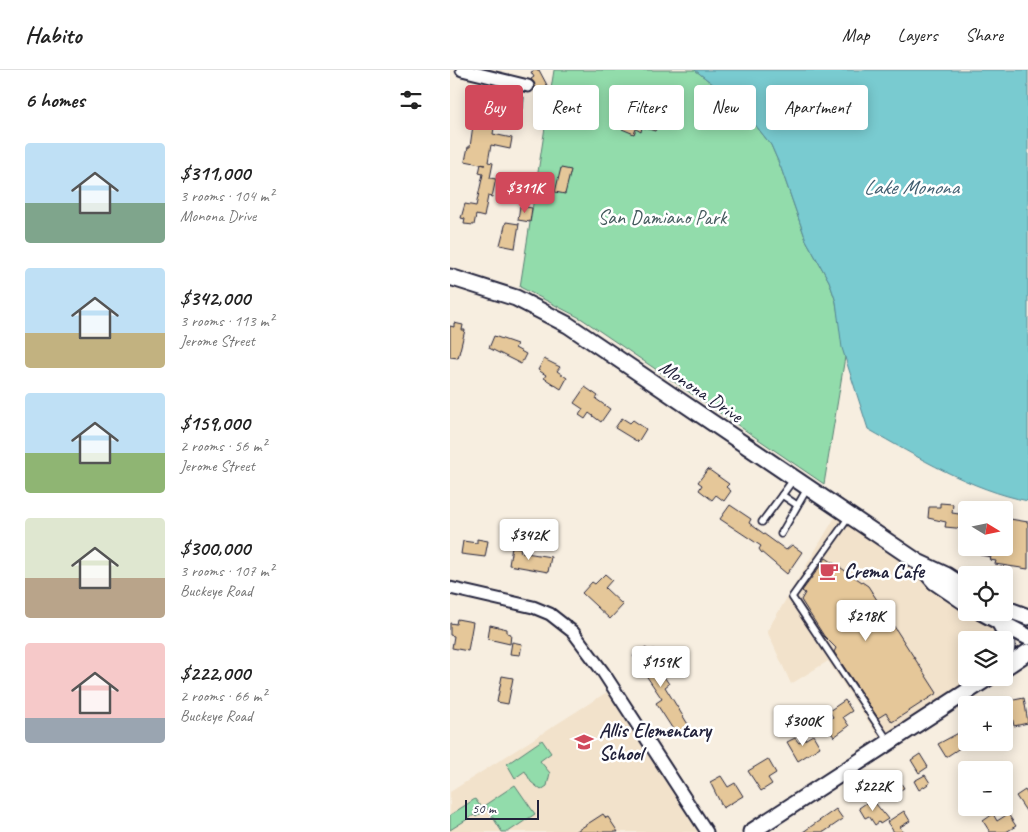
<!DOCTYPE html>
<html lang="en">
<head>
<meta charset="utf-8">
<style>
	body { margin:0; font-family:Caveat,sans-serif; background:#f6f6f6; color:#222; height:100vh; display:flex; flex-direction:column; font-size:19px; white-space:nowrap }
	* { box-sizing:border-box; margin:0 }
	p { font-size:16px; color:#767676 }
	.icon { flex:none; width:28px; height:28px; fill:none; stroke:currentColor; stroke-width:2; stroke-linecap:round; stroke-linejoin:round }
	.map { position:relative; flex:1; overflow:hidden }
	.side { display:flex; flex-direction:column; background:#fff; width:450px }
	.side>* { flex:none }
	.hud { position:absolute; left:15px; top:15px; width:475px; height:45px; display:flex; gap:10px }
	.needle { width:32px; rotate:100deg }
	.tools { position:absolute; left:508px; top:431px; display:grid; gap:10px }
	.tools a { display:grid; place-items:center; width:55px; height:55px; border-radius:5px; background:#fff; box-shadow:0 2px 12px #0003; font-size:25px }
	.scale { position:absolute; left:15px; bottom:12px; width:74px; box-sizing:border-box; padding-left:5px; border:2px solid #22223b; border-top:0; font-size:14px; line-height:18px; white-space:nowrap; color:#22223b; -webkit-text-stroke:4px #fff; paint-order:stroke }
	.price { position:absolute; translate:-50% -42px; padding:0 11px; border-radius:5px; background:#fff; color:#222; font-size:16px; line-height:32px; filter:drop-shadow(0 1px 2px #0008) }
	.price::after { content:''; position:absolute; left:50%; top:30px; width:15px; height:11px; margin-left:-8px; background:inherit; clip-path:polygon(0 0,100% 0,50% 100%) }
	.price.active { background:#d1495b; color:#fff }
	ul { padding:0; list-style:none }
	li { display:flex; align-items:center; gap:15px; height:125px; padding:0 25px }
	li span { display:grid; place-items:center; flex:none; width:140px; height:100px; border-radius:5px; color:#555 }
	li>.icon { margin-inline-start:auto }
	span .icon { width:60px; height:60px; fill:#fffc; stroke-width:1 }
	li b { font-size:21px }
	h2 { display:flex; justify-content:space-between; align-items:center; height:60px; padding:0 25px; font-size:21px }
	.tag { padding:0 18px; border-radius:5px; background:#fff; box-shadow:0 2px 12px #0003; font-size:18px; line-height:45px }
	.tag.active { background:#d1495b; color:#fff }
	header { display:flex; align-items:center; gap:30px; box-sizing:border-box; height:70px; padding:0 25px; background:#fff; border-bottom:1px solid #e0e0e0 }
	header strong { font-size:24px }
	nav { display:flex; gap:28px; margin-inline-start:auto; font-size:18px }
	main { display:flex; flex:1; min-height:0 }
	.map>svg:first-child { display:block }
</style>
</head>
<body>
<header>
<strong>Habito</strong>
<nav><a>Map</a><a>Layers</a><a>Share</a></nav>
</header>
<main>
<section class="side">
<h2>6 homes<svg class="icon" aria-label="filters" viewBox="0 0 24 24"><path d="M4 7h16M4 17h16"/><circle cx="9" cy="7" r="2"/><circle cx="15" cy="17" r="2"/></svg></h2>
<ul>
<li><span style="background:linear-gradient(#bfe0f5 60%,#7fa58c 0)"><svg class="icon" aria-label="home" viewBox="0 0 24 24"><path d="M3 11l9-7 9 7M6 9v11h12V9"/></svg></span><div><b>$311,000</b><p>3 rooms · 104 m²</p><p>Monona Drive</p></div></li>
<li><span style="background:linear-gradient(#bfe0f5 65%,#c2b280 0)"><svg class="icon" aria-label="home" viewBox="0 0 24 24"><path d="M3 11l9-7 9 7M6 9v11h12V9"/></svg></span><div><b>$342,000</b><p>3 rooms · 113 m²</p><p>Jerome Street</p></div></li>
<li><span style="background:linear-gradient(#bfe0f5 60%,#8fb573 0)"><svg class="icon" aria-label="home" viewBox="0 0 24 24"><path d="M3 11l9-7 9 7M6 9v11h12V9"/></svg></span><div><b>$159,000</b><p>2 rooms · 56 m²</p><p>Jerome Street</p></div></li>
<li><span style="background:linear-gradient(#dfe7d0 60%,#b9a48a 0)"><svg class="icon" aria-label="home" viewBox="0 0 24 24"><path d="M3 11l9-7 9 7M6 9v11h12V9"/></svg></span><div><b>$300,000</b><p>3 rooms · 107 m²</p><p>Buckeye Road</p></div></li>
<li><span style="background:linear-gradient(#f6c9c9 75%,#9aa5b1 0)"><svg class="icon" aria-label="home" viewBox="0 0 24 24"><path d="M3 11l9-7 9 7M6 9v11h12V9"/></svg></span><div><b>$222,000</b><p>2 rooms · 66 m²</p><p>Buckeye Road</p></div></li>
</ul>
</section>
<div class="map">
<svg width="578" height="762" viewBox="0 0 578 762">
	<rect width="100%" height="100%" fill="#f7eee0"/>
	<filter id="ink" filterUnits="userSpaceOnUse"><feTurbulence type="fractalNoise" baseFrequency=".02" numOctaves="2"/><feDisplacementMap in="SourceGraphic" scale="10" xChannelSelector="R" yChannelSelector="G"/><feConvolveMatrix kernelMatrix="1 2 1 2 8 2 1 2 1" color-interpolation-filters="sRGB"/></filter>
	<g filter="url(#ink)">
		<g fill="#f2e2cb">
			<polygon points="390,439 516,524 516,542 537,543 554,570 516,570 516,608 537,608 434,675 378,591 341,614 317,561"/>
			<polygon points="157,622 248,762 0,762 0,722"/>
		</g>
		<g fill="#92dcab" stroke="#5a7f73">
			<polygon points="104,0 245,0 278,26 296,43 321,75 331,98 356,170 379,211 386,232 395,287 374,414 132,249 70,217"/>
			<polygon points="92,670 101,683 90,691 100,703 97,716 91,720 81,712 75,701 65,708 57,694"/>
			<polygon points="65,715 85,744 58,762 52,762 35,735"/>
			<polygon points="25,729 34,741 26,747 24,745 0,760 0,745"/>
		</g>
		<path fill="#79cbd0" stroke="#568794" d="M245 0H578V431C522 420 467 387 418 359L392 278 386 232 379 211 356 170 331 98 321 75 296 43 278 26Z"/>
		<g fill="#e5c799" stroke="#22223b">
			<polygon points="86,0 89,0 98,17 96,24 88,22 81,9 84,7 81,2"/>
			<polygon points="27,20 74,27 73,39 44,34 41,51 45,52 43,64 62,68 60,79 41,75 38,92 43,93 40,108 46,109 42,127 38,126 34,147 26,145 24,155 14,154 15,149 11,148 15,134 26,136 33,104 29,103 31,94 35,95 15,91 18,77 20,77 24,48 26,49 29,33 25,33"/>
			<polygon points="177,33 206,47 204,51 209,52 205,61 192,57 191,62 186,59 184,64 172,59 174,54 165,51 168,44 172,45"/>
			<polygon points="111,98 121,100 115,124 105,122"/>
			<polygon points="70,136 82,138 80,152 68,150"/>
			<polygon points="56,152 69,154 65,178 50,175"/>
			<polygon points="4,253 13,255 12,260 15,260 8,288 0,287 0,256 4,257"/>
			<polygon points="44,266 67,274 65,278 76,284 71,294 39,278"/>
			<polygon points="94,289 110,297 107,301 117,308 111,319 94,308 96,305 88,300"/>
			<polygon points="135,317 148,326 146,329 160,339 151,352 139,343 135,349 129,345 133,339 124,333"/>
			<polygon points="172,348 180,353 183,350 196,359 188,372 165,358"/>
			<polygon points="258,399 279,414 276,417 281,421 274,431 266,425 262,430 249,420 252,415 248,412"/>
			<polygon points="490,433 503,434 502,443 516,445 516,459 495,457 496,452 478,448 479,437 490,437"/>
			<polygon points="280,435 301,449 299,453 336,480 342,475 352,482 337,504 311,482 309,479 311,476 270,449"/>
			<polygon points="554,448 578,452 578,499 545,494 546,491 540,490 541,487 530,485 531,478 554,478"/>
			<polygon points="27,469 38,471 35,487 11,484 13,471 27,473"/>
			<polygon points="62,477 71,478 70,482 101,487 98,502 59,495"/>
			<polygon points="376,488 418,516 487,623 442,652 436,643 428,648 384,582 386,578 374,566 351,530 355,523 352,521"/>
			<polygon points="155,504 162,510 155,518 173,535 160,549 132,523 142,512 145,514"/>
			<polygon points="7,549 23,552 18,581 2,578 4,566 0,565 0,553 6,554"/>
			<polygon points="40,555 57,559 57,563 61,564 60,574 38,569"/>
			<polygon points="62,572 72,574 70,585 60,584"/>
			<polygon points="196,578 199,582 204,579 218,602 213,605 219,614 215,617 239,656 226,664 206,633 212,629 183,586"/>
			<polygon points="52,606 63,608 58,634 47,632"/>
			<polygon points="574,628 578,653 564,656 559,631"/>
			<polygon points="395,630 402,641 393,647 399,656 384,667 375,653 383,647 379,641"/>
			<polygon points="516,659 516,674 496,687 488,674"/>
			<polygon points="363,665 370,677 348,691 337,672 345,668 349,673"/>
			<polygon points="470,684 478,697 469,703 461,690"/>
			<polygon points="318,689 326,703 318,708 322,714 311,721 298,701"/>
			<polygon points="444,702 454,718 445,723 441,717 438,718 432,708"/>
			<polygon points="475,705 480,713 469,720 464,711"/>
			<polygon points="271,706 278,717 285,713 293,726 273,738 260,712"/>
			<polygon points="575,720 578,725 578,744 566,726"/>
			<polygon points="422,729 438,749 430,754 429,752 425,755 419,746 415,748 409,738"/>
			<polygon points="386,739 393,749 374,762 353,762"/>
			<polygon points="454,741 460,751 450,757 453,762 444,762 437,752"/>
			<polygon points="153,744 156,748 158,747 168,762 125,762"/>
			<polygon points="543,744 547,751 558,744 566,756 556,762 540,762 533,751"/>
		</g>
		<g fill="none" stroke-linecap="round" stroke-linejoin="round">
			<g stroke="#22223b" stroke-width="9">
				<g id="service">
					<polyline points="332,425 343,410"/>
					<polyline points="399,447 342,527 439,672"/>
					<polyline points="312,452 332,425 347,435"/>
					<polyline points="331,464 357,419"/>
				</g>
			</g>
			<g stroke="#22223b" stroke-width="15">
				<g id="minor">
					<polyline points="12,0 78,16"/>
					<polyline points="0,518 83,537 100,544 123,562 153,602 257,762"/>
				</g>
			</g>
			<g stroke="#22223b" stroke-width="19">
				<g id="tertiary">
					<polyline points="0,207 66,228 118,255 468,492 496,505 516,518"/>
					<polyline points="472,497 485,512 516,533"/>
					<polyline points="554,538 578,547"/>
					<polyline points="531,542 578,567"/>
					<path d="M549 552C556 563 560 575 554 587"/>
					<polyline points="554,598 578,582"/>
					<polyline points="301,762 538,608"/>
				</g>
			</g>
			<use href="#service" stroke="#fff" stroke-width="5.5"/>
			<use href="#minor" stroke="#fff" stroke-width="11"/>
			<use href="#tertiary" stroke="#fff" stroke-width="15"/>
		</g>
	</g>
	<defs>
		<g id="cafe-bare" transform="scale(1.5)"><path d="M-5.5-4.5H6V0H3Q3 3.5 0 3.5H-2.5Q-5.5 3.5-5.5 0ZM3-3.2v2h1.7v-2ZM-6 4.5H4V6H-6Z" fill="#d1495b" stroke="#fff" stroke-width="2.5" paint-order="stroke"/></g>
		<g id="school-bare" transform="scale(1.5)"><path d="M0-5L7-2L0 1L-7-2ZM-4 1L0 2.5L4 1V4Q0 6-4 4Z" fill="#d1495b" stroke="#fff" stroke-width="2.5" paint-order="stroke"/></g>
	</defs>
	<g fill-rule="evenodd">
		<use href="#cafe-bare" x="379" y="501"/>
		<use href="#school-bare" x="134" y="672"/>
	</g>
	<g text-anchor="middle" dominant-baseline="central" stroke-width="5" stroke-linejoin="round" paint-order="stroke">
		<g font-size="20" fill="#445a5d" stroke="#fff">
			<text x="212" y="147">San Damiano Park</text>
		</g>
		<g font-size="20" fill="#22223b" stroke="#fff">
			<text transform="translate(251 321) rotate(34)">Monona Drive</text>
		</g>
		<g font-size="20" font-weight="bold" fill="#22223b" stroke="#fff" text-anchor="start">
			<text x="394" y="501">Crema Cafe</text>
			<text x="149" y="660">Allis Elementary<tspan x="149" dy="23">School</tspan></text>
		</g>
		<g font-size="21" font-style="italic" fill="#405d6f" stroke="#fff">
			<text x="461" y="117">Lake Monona</text>
		</g>
	</g>
</svg>
<div class="tools">
<a><svg class="needle" viewBox="-14 -14 28 28"><path d="M0-13l5 13h-10z" fill="#e53935"/><path d="M0 13l5-13h-10z" fill="#767676"/></svg></a>
<a><svg class="icon" aria-label="locate" viewBox="0 0 24 24"><circle cx="12" cy="12" r="6"/><path d="M12 2v4M12 18v4M2 12h4M18 12h4"/></svg></a>
<a><svg class="icon" aria-label="layers" viewBox="0 0 24 24"><path d="M12 4l9 5-9 5-9-5zM3 14l9 5 9-5"/></svg></a>
<a>+</a>
<a>−</a>
</div>
<div class="scale">50 m</div>
<b class="price active" style="left:75px;top:144px">$311K</b>
<b class="price" style="left:79px;top:491px">$342K</b>
<b class="price" style="left:416px;top:572px">$218K</b>
<b class="price" style="left:211px;top:618px">$159K</b>
<b class="price" style="left:353px;top:677px">$300K</b>
<b class="price" style="left:423px;top:742px">$222K</b>
<div class="hud">
<a class="tag active">Buy</a>
<a class="tag">Rent</a>
<a class="tag">Filters</a>
<a class="tag">New</a>
<a class="tag">Apartment</a>
</div>
</div>
</main>
</body>
</html>
